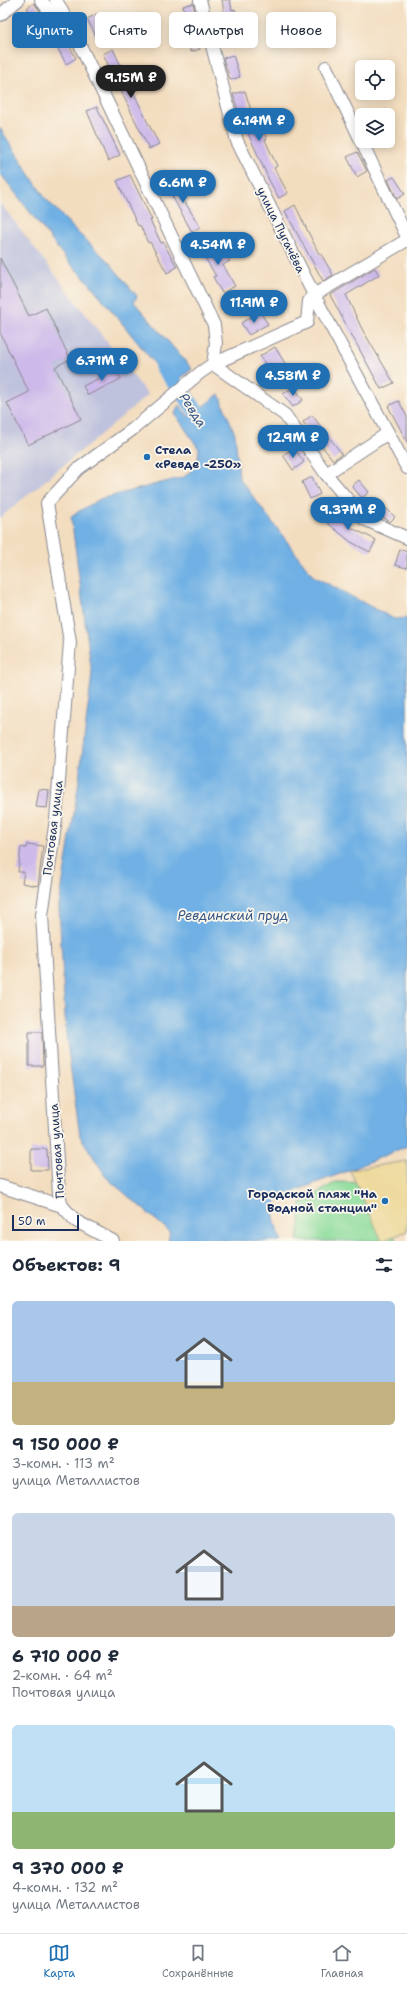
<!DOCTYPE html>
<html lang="ru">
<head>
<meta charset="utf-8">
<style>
	body { margin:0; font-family:"Shantell Sans",sans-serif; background:#f6f6f7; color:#1f2937; height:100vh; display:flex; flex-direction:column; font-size:15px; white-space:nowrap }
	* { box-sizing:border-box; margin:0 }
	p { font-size:13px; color:#747a83 }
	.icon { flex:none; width:22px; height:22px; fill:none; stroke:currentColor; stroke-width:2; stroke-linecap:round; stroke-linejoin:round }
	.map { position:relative; height:1241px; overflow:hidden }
	.drawer { display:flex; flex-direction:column; background:#fff; flex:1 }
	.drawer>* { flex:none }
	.banner { position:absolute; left:12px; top:12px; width:383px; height:36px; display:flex; gap:8px }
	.controls { position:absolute; left:355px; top:60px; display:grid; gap:8px }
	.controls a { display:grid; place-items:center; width:40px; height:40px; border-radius:6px; background:#fff; box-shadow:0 2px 10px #0003; font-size:20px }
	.scale { position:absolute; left:12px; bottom:10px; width:67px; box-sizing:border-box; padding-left:4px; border:2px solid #1b2f5e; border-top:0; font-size:11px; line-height:14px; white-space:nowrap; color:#1b2f5e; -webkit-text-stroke:3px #fbf7ec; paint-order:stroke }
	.price { position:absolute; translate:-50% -34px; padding:0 9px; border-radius:14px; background:#1f6fb2; color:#fff; font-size:13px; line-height:26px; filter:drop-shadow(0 1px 2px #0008) }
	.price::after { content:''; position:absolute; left:50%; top:24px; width:12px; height:9px; margin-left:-6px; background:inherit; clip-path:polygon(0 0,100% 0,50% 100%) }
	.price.selected { background:#222; color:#fff }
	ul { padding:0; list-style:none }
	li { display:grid; align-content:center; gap:8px; height:212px; padding:0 12px }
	li span { display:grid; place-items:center; height:124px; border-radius:6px; color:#555 }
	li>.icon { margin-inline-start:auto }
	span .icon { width:72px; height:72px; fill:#fffc; stroke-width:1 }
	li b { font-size:17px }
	h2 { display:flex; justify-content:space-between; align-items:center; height:48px; padding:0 12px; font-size:17px }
	.tag { padding:0 14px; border-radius:6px; background:#fff; box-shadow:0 2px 10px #0003; font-size:14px; line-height:36px }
	.tag.selected { background:#1f6fb2; color:#fff }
	.dock { display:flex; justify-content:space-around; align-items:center; height:56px; border-top:1px solid #e0e1e3; background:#fff; font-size:11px; color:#747a83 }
	.dock a { display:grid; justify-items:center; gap:2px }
	.dock .selected { color:#1f6fb2 }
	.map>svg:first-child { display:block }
</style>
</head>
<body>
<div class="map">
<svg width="407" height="1241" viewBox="0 0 407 1241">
	<rect width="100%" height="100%" fill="#fbf7ec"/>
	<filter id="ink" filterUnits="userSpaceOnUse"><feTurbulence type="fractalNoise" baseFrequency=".025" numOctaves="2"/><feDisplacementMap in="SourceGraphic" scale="8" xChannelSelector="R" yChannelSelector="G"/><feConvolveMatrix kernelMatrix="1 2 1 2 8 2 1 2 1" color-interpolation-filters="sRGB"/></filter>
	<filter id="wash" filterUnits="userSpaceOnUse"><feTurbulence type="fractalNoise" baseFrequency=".012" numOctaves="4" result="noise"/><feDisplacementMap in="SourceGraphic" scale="16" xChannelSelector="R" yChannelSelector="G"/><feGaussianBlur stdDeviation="0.9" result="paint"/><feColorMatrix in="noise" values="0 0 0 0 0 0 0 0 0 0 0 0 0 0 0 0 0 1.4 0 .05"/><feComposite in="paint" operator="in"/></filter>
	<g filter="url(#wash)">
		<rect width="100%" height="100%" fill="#f3ddbf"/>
		<polygon fill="#bfc2dd" points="0,203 148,395 0,518"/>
		<polygon fill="#8bdb9a" stroke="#53857c" points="336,1182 375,1183 396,1241 297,1241 300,1225 301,1203"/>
		<polygon fill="#eeda9e" stroke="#84847e" points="407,1161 407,1231 382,1241 350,1170"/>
		<g fill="#70b0e4" stroke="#4670a1">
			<polygon points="0,128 45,198 78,233 108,261 137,296 134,302 192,369 172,385 91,285 66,259 0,173"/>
			<path d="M219 394 235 434 239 478 313 576 394 619 407 618V1146L350 1170 279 1197C268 1209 277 1228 282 1241H168L170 1232 107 1178 80 1136 66 1035 59 906 78 788 92 674 71 516 100 499 184 477 197 465 199 449 175 414 179 405 189 417Z"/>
		</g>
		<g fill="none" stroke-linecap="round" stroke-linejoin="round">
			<polyline stroke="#70b0e4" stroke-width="16" points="162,366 197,412 207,431"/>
		</g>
		<g id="blocks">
			<g fill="#cdb9ea">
				<polygon points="222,0 230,0 232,10 235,9 240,35 228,37"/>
				<polygon points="34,3 61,39 69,45 76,58 66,64 51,35 47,37 27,8"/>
				<polygon points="193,3 198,23 188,25 183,6"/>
				<polygon points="97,14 108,35 98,40 87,19"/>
				<polygon points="194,31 200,49 191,52 184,35"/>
				<polygon points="113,49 147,121 159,144 149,149 103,54"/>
				<polygon points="233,55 240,77 230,80 223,58"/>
				<polygon points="245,91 253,117 257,116 267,139 265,140 277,166 274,168 288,193 279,198 270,182 238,111 233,94"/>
				<polygon points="97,107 120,155 108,161 87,111"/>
				<polygon points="357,152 367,171 357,177 347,157"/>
				<polygon points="130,175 152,220 150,220 161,243 163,242 177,267 167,273 150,242 148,243 140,225 138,226 117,181"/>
				<polygon points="394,177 405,194 397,199 388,180"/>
				<polygon points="177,179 187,196 183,199 200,227 192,232 166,185"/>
				<polygon points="295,205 319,254 321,254 333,275 323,281 285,211"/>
				<polygon points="208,240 215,255 224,250 230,261 223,265 235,286 222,293 213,277 216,276 198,246"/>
				<polygon points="0,258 29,316 46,308 70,359 55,367 81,419 28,445 7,403 29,392 0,333"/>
				<polygon points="375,268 379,275 346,295 362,329 394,383 381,389 330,295"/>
				<polygon points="260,312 268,324 249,335 241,323"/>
				<polygon points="275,347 286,365 271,374 260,356"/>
				<polygon points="116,370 121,379 88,395 83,386"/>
				<polygon points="294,387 303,400 293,407 283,394"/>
				<polygon points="399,401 407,417 407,442 388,406"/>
				<polygon points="312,415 342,454 333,460 303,422"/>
				<polygon points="294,448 304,462 293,470 283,455"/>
				<polygon points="312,477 320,494 310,499 302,482"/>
				<polygon points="359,480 369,492 362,498 352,486"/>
				<polygon points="384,506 395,517 390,522 377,513"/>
				<polygon points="327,508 352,528 376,540 370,552 351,542 320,517"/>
				<polygon points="400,549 407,552 407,568 395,565"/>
				<polygon points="39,789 49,790 47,808 36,807"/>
				<polygon points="27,844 43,846 38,886 22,883 24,872 18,872 21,847 26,848"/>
				<polygon points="29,1032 42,1032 43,1066 29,1066"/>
				<polygon points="31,1149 47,1149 48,1170 31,1170"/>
			</g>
		</g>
	</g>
	<g filter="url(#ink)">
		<use href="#blocks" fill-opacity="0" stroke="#87868e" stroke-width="1"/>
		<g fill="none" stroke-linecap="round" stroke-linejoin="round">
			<g stroke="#87868e" stroke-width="14">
				<g id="minor">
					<polyline points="41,0 67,34 72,38"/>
					<polyline points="56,0 79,43 214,325 216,344 213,364"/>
					<polyline points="200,0 237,141 314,295 407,468"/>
					<polyline points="0,15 18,0"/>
					<polyline points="326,67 407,237"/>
					<polyline points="213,364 285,415 326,474 364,519 407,538"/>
					<polyline points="326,474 388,433"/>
					<polyline points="0,1186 62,1206"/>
					<polyline points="113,1241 76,1221 62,1206 59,1194 42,915 56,819 70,642 47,503 78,469 133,429 201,372 213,364 307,322 309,301 314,295 407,240"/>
				</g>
			</g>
			<use href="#minor" stroke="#fff" stroke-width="12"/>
		</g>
	</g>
	<g fill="#1f6fb2" stroke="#fbf7ec" stroke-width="1.5">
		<circle cx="147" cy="457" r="4"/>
		<circle cx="385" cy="1201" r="4"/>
	</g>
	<g text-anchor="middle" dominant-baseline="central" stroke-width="3.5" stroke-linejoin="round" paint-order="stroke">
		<g font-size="12" fill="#1b2f5e" stroke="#fbf7ec">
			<text transform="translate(281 230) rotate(64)">улица Пугачёва</text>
			<text transform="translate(53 828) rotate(-83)">Почтовая улица</text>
			<text transform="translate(57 1151) rotate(-94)">Почтовая улица</text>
		</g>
		<g font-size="12" font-weight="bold" fill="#1b2f5e" stroke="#fbf7ec" text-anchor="start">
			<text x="155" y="450">Стела<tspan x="155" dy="14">«Ревде -250»</tspan></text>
			<text x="377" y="1194" text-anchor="end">Городской пляж "На<tspan x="377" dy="14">Водной станции"</tspan></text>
		</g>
		<g font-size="13" font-style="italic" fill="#355686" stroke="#fbf7ec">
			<text transform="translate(193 410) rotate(57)">Ревда</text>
			<text x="233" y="915">Ревдинский пруд</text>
		</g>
	</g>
</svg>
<div class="controls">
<a><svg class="icon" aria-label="locate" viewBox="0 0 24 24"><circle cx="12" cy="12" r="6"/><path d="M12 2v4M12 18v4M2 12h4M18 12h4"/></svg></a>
<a><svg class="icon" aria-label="layers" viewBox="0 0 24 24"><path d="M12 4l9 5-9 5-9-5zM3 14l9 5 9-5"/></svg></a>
</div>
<div class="scale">50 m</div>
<b class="price selected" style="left:131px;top:99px">9.15M ₽</b>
<b class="price" style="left:259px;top:142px">6.14M ₽</b>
<b class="price" style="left:183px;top:204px">6.6M ₽</b>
<b class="price" style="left:218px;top:266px">4.54M ₽</b>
<b class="price" style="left:254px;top:324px">11.9M ₽</b>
<b class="price" style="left:102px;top:382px">6.71M ₽</b>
<b class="price" style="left:293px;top:397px">4.58M ₽</b>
<b class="price" style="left:293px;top:459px">12.9M ₽</b>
<b class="price" style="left:348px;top:531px">9.37M ₽</b>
<div class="banner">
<a class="tag selected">Купить</a>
<a class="tag">Снять</a>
<a class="tag">Фильтры</a>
<a class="tag">Новое</a>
</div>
</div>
<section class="drawer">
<h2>Объектов: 9<svg class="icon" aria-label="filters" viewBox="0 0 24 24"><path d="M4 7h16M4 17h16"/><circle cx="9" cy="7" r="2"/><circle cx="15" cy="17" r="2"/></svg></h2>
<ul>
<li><span style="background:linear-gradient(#a9c7e8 65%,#c2b280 0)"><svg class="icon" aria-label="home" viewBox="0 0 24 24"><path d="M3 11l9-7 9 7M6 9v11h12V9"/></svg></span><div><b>9 150 000 ₽</b><p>3-комн. · 113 m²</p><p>улица Металлистов</p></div></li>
<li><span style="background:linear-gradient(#c9d6e8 75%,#b9a48a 0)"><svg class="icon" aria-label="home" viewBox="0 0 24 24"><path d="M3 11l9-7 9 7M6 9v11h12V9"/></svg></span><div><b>6 710 000 ₽</b><p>2-комн. · 64 m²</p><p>Почтовая улица</p></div></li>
<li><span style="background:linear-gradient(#bfe0f5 70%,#8fb573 0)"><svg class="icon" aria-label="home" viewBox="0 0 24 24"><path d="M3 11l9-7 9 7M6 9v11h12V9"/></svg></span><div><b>9 370 000 ₽</b><p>4-комн. · 132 m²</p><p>улица Металлистов</p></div></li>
</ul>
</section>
<nav class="dock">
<a class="selected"><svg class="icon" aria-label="map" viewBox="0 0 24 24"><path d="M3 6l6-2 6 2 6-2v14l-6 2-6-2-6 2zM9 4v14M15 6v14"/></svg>Карта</a>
<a><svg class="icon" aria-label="saved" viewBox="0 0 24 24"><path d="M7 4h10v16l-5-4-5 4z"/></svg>Сохранённые</a>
<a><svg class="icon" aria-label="home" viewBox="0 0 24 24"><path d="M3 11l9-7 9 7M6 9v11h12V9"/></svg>Главная</a>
</nav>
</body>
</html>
